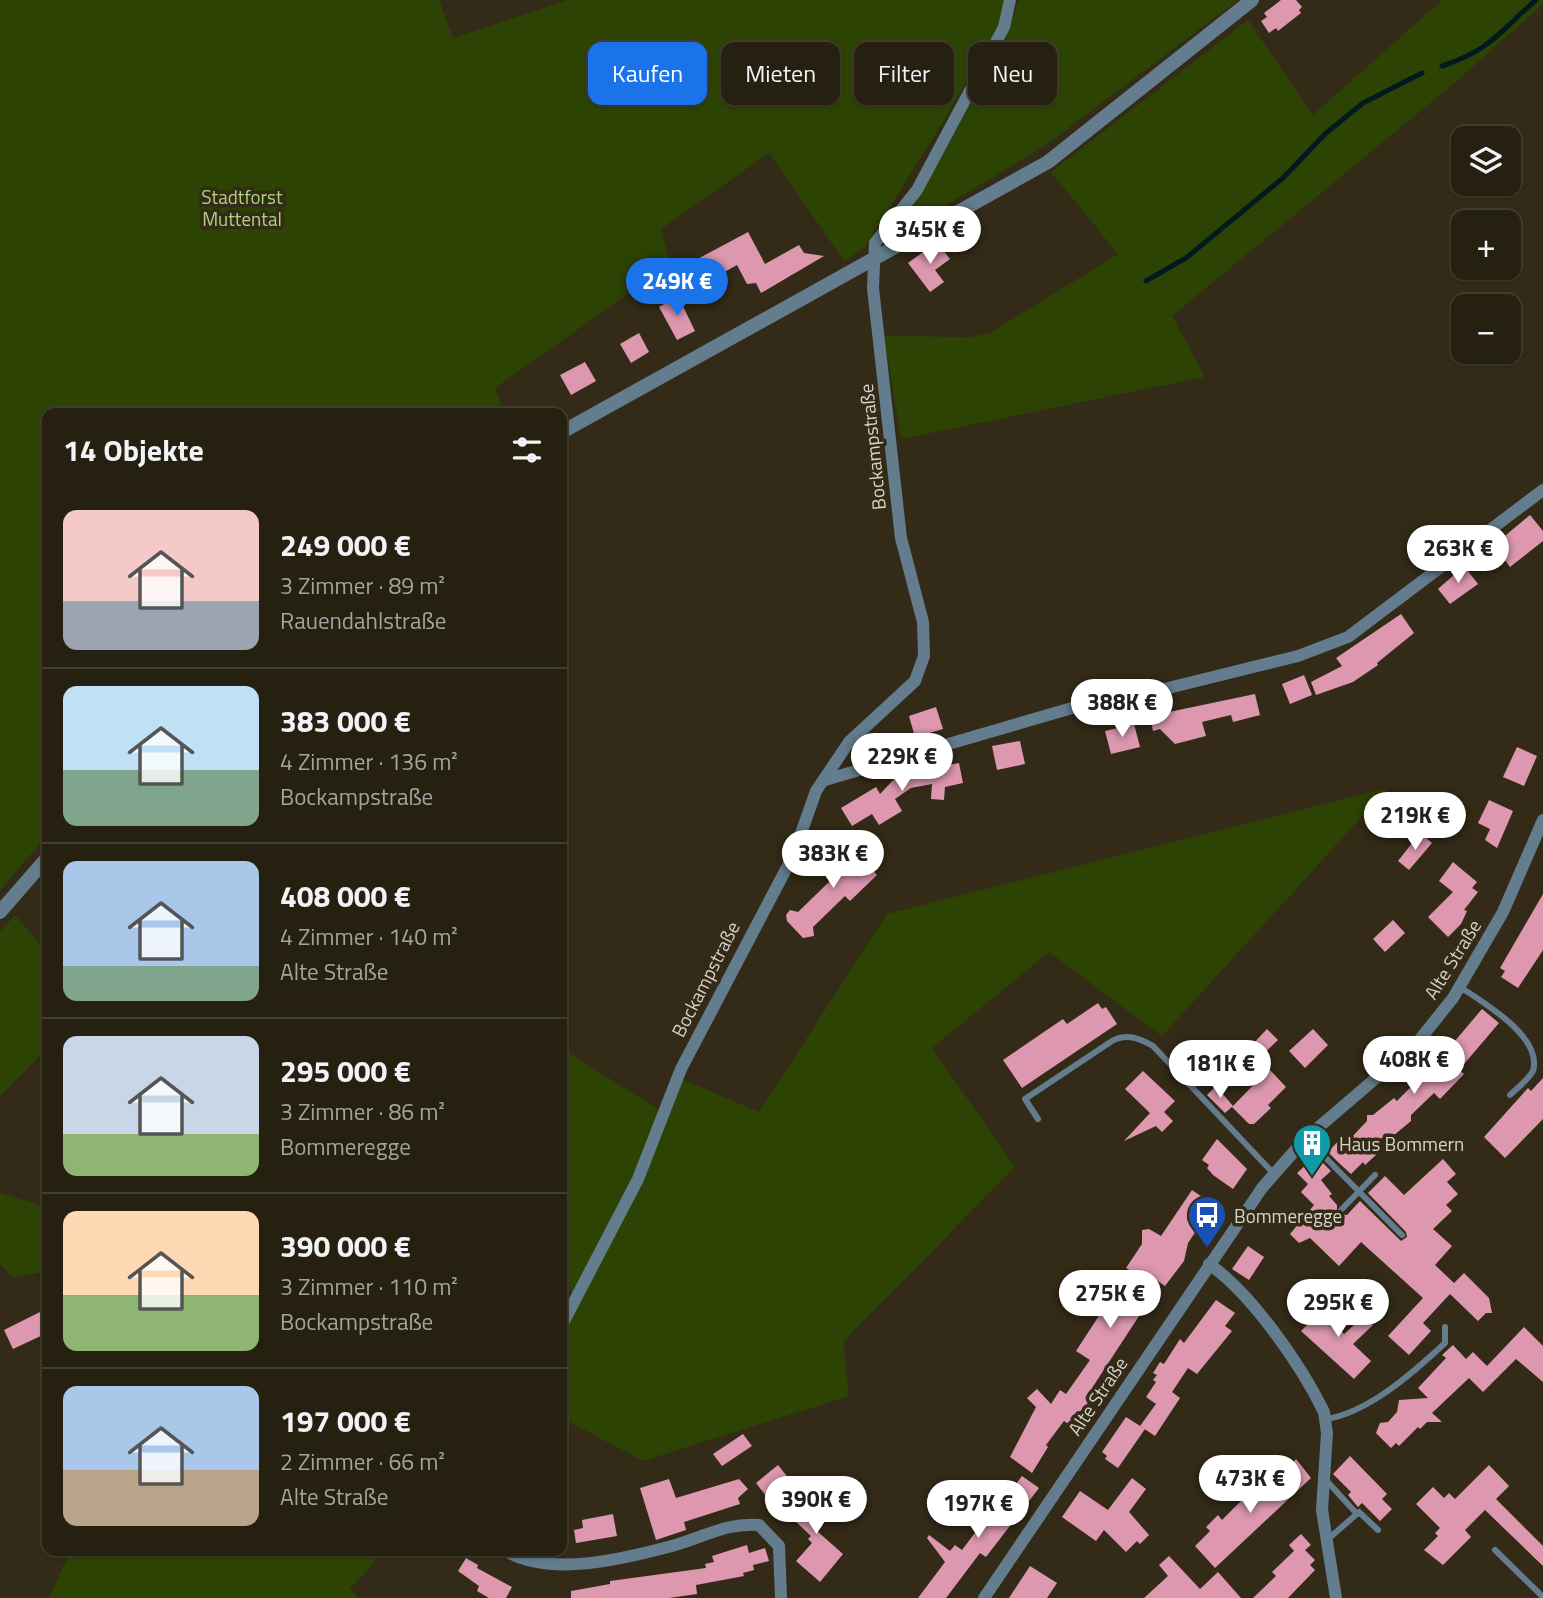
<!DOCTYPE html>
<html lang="de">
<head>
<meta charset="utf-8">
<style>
	body { margin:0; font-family:"Titillium Web",sans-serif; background:#2e281a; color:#f1f3f6; height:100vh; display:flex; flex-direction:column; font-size:26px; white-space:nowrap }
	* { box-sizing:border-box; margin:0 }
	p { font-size:23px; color:#a4a39f }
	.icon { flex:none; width:38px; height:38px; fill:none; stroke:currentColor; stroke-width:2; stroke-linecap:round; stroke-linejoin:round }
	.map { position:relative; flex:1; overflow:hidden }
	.sheet { position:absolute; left:42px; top:408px; width:525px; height:1148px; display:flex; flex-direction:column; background:#262011; border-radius:14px; box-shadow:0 2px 5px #0004,0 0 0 2px #423e31 }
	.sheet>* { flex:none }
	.top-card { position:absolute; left:588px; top:42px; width:665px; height:63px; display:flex; gap:14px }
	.buttons { position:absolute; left:1451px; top:126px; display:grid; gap:14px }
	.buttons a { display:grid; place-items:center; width:70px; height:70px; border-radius:14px; background:#262011; box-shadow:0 2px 5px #0004,0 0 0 2px #423e31; font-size:35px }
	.price { position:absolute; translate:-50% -60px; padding:0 16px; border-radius:24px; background:#fff; color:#222; font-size:23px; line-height:46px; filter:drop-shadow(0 2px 4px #0008) }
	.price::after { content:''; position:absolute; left:50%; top:42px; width:21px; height:16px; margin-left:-10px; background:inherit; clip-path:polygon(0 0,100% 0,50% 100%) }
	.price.selected { background:#1a73e8; color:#fff }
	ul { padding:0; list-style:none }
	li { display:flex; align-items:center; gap:21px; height:175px; padding:0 21px }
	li+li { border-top:2px solid #423e31 }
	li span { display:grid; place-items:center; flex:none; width:196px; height:140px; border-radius:14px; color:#555 }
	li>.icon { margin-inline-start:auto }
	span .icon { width:84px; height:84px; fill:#fffc; stroke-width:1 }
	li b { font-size:30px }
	h2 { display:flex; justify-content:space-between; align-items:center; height:84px; padding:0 21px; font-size:30px }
	.chip { padding:0 24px; border-radius:14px; background:#262011; box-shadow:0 2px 5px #0004,0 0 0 2px #423e31; font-size:24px; line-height:63px }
	.chip.selected { background:#1a73e8; color:#fff }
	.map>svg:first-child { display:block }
</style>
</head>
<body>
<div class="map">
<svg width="1543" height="1598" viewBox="0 0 1543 1598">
	<rect width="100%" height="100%" fill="#332b17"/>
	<g fill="#2d4304">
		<polygon points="0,0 439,0 453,38 567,0 1006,0 1001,21 946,117 865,247 844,261 769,153 661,229 670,264 495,388 504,413 47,413 47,836 0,890"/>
		<polygon points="1019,0 1238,0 1046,145 897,235 1000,51"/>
		<polygon points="1442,0 1543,0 1543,4 1458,80 1172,316 1205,377 901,439 884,336 971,337 990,333 1118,254 1051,172 1248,20 1313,115"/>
		<polygon points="1388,788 1162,1036 1049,952 932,1048 1015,1167 843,1342 849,1396 643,1461 562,1418 562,1325 579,1295 562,1288 562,1049 663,1112 677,1077 759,1112 887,914"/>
		<polygon points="15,915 47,953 47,1048 0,1096 0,932"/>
		<polygon points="0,1193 47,1207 47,1271 14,1278 0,1264"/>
		<polygon points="373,1551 375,1562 350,1588 358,1598 49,1598 70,1551"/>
	</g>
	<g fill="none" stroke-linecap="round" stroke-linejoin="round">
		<g stroke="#001b1e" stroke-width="5">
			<path d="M1442 66C1491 50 1499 32 1536 0"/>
			<polyline points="1146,281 1186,258 1283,178 1326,133 1363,103 1422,73"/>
		</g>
	</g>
	<g fill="#dd98b0">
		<polygon points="1281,0 1296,0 1302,7 1299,10 1301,13 1278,31 1276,28 1269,33 1261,21 1267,17 1264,13"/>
		<polygon points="748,232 765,264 799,245 804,253 824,256 761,293 756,283 747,284 737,265 703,284 690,263"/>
		<polygon points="937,242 950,259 935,270 944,282 930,292 908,263"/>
		<polygon points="678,296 695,331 677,340 659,307"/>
		<polygon points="639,333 649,352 631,363 620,344"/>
		<polygon points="585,362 596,381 571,395 560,375"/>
		<polygon points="1530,515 1543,531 1543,541 1510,567 1494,545"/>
		<polygon points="1464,566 1478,584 1450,604 1438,589"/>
		<polygon points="1401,614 1414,633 1377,663 1378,665 1353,682 1316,695 1311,682 1342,666 1336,658"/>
		<polygon points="1304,675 1312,695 1290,704 1282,684"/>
		<polygon points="1255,694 1260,715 1233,722 1231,715 1202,722 1206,736 1175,744 1160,729 1153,731 1150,716"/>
		<polygon points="936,707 943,729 915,737 909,716"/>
		<polygon points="1134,724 1140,747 1111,754 1105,731"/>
		<polygon points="1020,741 1025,764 997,770 992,746"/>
		<polygon points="1517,747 1537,756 1524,786 1503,777"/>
		<polygon points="959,763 963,783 945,787 944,800 931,799 932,784 911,788 895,799 902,811 879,825 872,814 852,826 841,808 876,787 880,794 899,774"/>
		<polygon points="1489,800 1513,811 1497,848 1485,840 1490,829 1478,823"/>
		<polygon points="1420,833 1432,843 1409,870 1398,861"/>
		<polygon points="847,843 877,875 850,901 845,896 813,927 814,936 803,938 787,921 786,915 790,910 798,912 831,880 820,869"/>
		<polygon points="1453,862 1477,882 1472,888 1478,892 1464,910 1467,911 1461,924 1448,937 1428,917 1453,892 1439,881"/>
		<polygon points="1543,894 1543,950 1518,988 1501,977 1505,971 1500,968"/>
		<polygon points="1393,920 1405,933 1385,952 1373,939"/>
		<polygon points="1098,1003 1102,1009 1106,1007 1117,1024 1022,1088 1003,1060 1063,1019 1067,1024"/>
		<polygon points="1482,1009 1499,1023 1459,1070 1464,1074 1440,1099 1434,1093 1411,1115 1411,1121 1393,1136 1383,1137 1371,1149 1376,1155 1365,1165 1363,1162 1351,1174 1340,1164 1328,1152 1344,1135 1349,1140 1367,1121 1367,1115 1373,1115 1394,1098 1397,1101 1449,1048"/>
		<polygon points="1267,1029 1278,1040 1260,1057 1250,1047"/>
		<polygon points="1313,1029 1328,1045 1305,1068 1289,1051"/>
		<polygon points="1269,1069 1286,1087 1268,1105 1271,1108 1254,1124 1249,1124 1232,1107"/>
		<polygon points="1143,1071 1175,1101 1164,1112 1173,1121 1162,1132 1156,1126 1124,1141 1150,1113 1125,1089"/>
		<polygon points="1543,1078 1543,1119 1505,1158 1484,1137 1528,1088 1531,1091"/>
		<polygon points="1216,1086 1233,1106 1225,1113 1207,1095"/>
		<polygon points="1217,1139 1247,1169 1233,1189 1213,1175 1207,1168 1209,1165 1202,1160"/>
		<polygon points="1316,1156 1331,1171 1321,1180 1332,1194 1329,1196 1337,1205 1337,1214 1347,1215 1360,1201 1401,1241 1407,1237 1406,1232 1368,1193 1385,1176 1404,1195 1443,1159 1456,1174 1447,1182 1458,1194 1446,1205 1452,1211 1433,1229 1452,1246 1435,1265 1454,1283 1464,1273 1489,1298 1492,1313 1486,1313 1478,1321 1450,1294 1423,1323 1431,1331 1409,1355 1388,1336 1423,1298 1361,1242 1339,1266 1310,1238 1299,1243 1290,1234 1314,1205 1301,1192 1308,1184 1297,1173"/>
		<polygon points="1192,1190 1208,1201 1200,1212 1206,1216 1188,1243 1184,1261 1165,1286 1150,1276 1146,1281 1144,1280 1128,1303 1141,1313 1092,1388 1096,1390 1089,1401 1072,1426 1064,1421 1046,1445 1048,1447 1032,1473 1010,1457 1036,1407 1027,1398 1037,1389 1051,1404 1060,1390 1066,1394 1090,1360 1076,1351 1115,1291 1118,1294 1132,1272 1126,1268 1142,1244 1142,1230 1149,1229 1161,1236"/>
		<polygon points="1248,1246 1264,1257 1249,1280 1232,1269"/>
		<polygon points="1318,1293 1329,1304 1322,1311 1344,1334 1364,1316 1373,1325 1353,1344 1371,1361 1354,1379 1301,1331 1318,1314 1308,1304"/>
		<polygon points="1216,1300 1235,1313 1225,1326 1232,1331 1197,1374 1188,1368 1172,1392 1180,1398 1155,1436 1140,1426 1156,1404 1146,1397 1156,1382 1153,1380 1157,1375 1153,1373 1160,1362 1164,1364 1180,1339 1184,1343"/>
		<polygon points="42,1311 47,1333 13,1349 4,1330"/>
		<polygon points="1524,1327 1543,1346 1543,1382 1516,1359 1483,1392 1469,1378 1432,1413 1442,1422 1427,1422 1420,1429 1418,1427 1399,1446 1396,1443 1391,1448 1376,1433 1380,1423 1388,1422 1397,1412 1399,1400 1428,1398 1418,1388 1446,1358 1442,1355 1453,1345 1466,1359 1473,1352 1487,1366"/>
		<polygon points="1126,1417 1145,1429 1118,1468 1105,1459 1107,1456 1102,1452"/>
		<polygon points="743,1434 752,1446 722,1466 713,1454"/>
		<polygon points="1350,1456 1387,1494 1382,1499 1392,1509 1380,1521 1362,1503 1358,1507 1348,1495 1351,1492 1333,1474"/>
		<polygon points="1296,1459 1311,1478 1215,1568 1195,1546 1210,1531 1206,1527 1218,1515 1222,1520 1260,1482 1269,1491"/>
		<polygon points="778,1465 794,1485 776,1500 771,1494 767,1497 756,1483"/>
		<polygon points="1489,1465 1509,1486 1496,1499 1543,1546 1543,1566 1485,1510 1465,1530 1471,1537 1443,1565 1424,1550 1438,1536 1435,1533 1440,1528 1416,1504 1433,1487 1444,1498 1449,1493 1455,1499"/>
		<polygon points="1022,1476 1039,1488 986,1557 980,1553 946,1598 918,1598 945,1562 927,1538 929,1535 950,1551 955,1545 962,1550 986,1518 981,1515 990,1503 998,1508"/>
		<polygon points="1132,1478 1146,1489 1129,1512 1149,1535 1140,1544 1137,1541 1126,1552 1104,1530 1096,1541 1062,1517 1080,1491 1108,1510"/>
		<polygon points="669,1479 676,1498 739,1479 748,1489 738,1498 740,1504 684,1522 686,1530 656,1540 640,1488"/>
		<polygon points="809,1489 814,1494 819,1489 834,1503 818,1521 823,1525 817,1531 843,1554 820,1582 796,1561 812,1543 808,1539 811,1536 793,1519"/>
		<polygon points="613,1514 617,1536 576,1543 574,1530 583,1528 582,1520"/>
		<polygon points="1301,1534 1311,1545 1305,1550 1315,1560 1310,1565 1315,1570 1288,1598 1253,1598 1276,1576 1272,1572 1294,1551 1289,1545"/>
		<polygon points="747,1545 749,1553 765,1548 769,1561 753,1565 754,1570 743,1573 744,1576 696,1585 697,1594 669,1598 571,1598 571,1591 610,1584 610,1581 706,1568 705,1564 714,1562 712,1556"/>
		<polygon points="1169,1556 1200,1589 1218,1572 1241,1598 1144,1598 1168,1576 1159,1565"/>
		<polygon points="466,1558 478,1565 477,1568 512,1587 506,1598 489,1598 477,1591 479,1586 458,1571"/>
		<polygon points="1030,1566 1057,1583 1047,1598 1009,1598"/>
	</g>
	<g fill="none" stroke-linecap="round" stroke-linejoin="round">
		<g stroke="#637d8e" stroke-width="6">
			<path d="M1460 987C1484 1003 1543 1037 1533 1071 1528 1080 1517 1088 1510 1095"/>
			<path d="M1038 1119 1025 1099 1112 1041C1126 1033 1139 1038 1153 1046L1274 1174"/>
			<polyline points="1306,1138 1402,1235"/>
			<polyline points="1341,1210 1375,1175"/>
			<path d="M1326 1419C1368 1413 1414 1372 1445 1343V1327"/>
			<polyline points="1325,1479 1357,1514"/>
			<polyline points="1327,1540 1359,1512 1378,1530"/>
			<polyline points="1495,1550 1543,1597"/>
		</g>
		<g stroke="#637d8e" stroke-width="12">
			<polyline points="825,780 1079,706 1152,692 1298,656 1348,637 1543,490"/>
			<path d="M1209 1264C1252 1294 1301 1365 1324 1412L1327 1433 1322 1510 1336 1598"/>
			<polyline points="562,1325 638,1179 681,1069 793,856 816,791 849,742 915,681 924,656 923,622 901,538 873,288 875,243 917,190 1004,27 1010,0"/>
			<path d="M504 1550C549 1578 623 1559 672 1546 702 1538 727 1522 759 1525L779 1546 781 1598"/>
			<polyline points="984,1598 1262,1188 1306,1138 1417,1043 1453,998 1503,912 1543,820"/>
		</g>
		<g stroke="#637d8e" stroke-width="14">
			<polyline points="562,432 1048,162 1252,0"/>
			<polyline points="0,912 47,858"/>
		</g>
	</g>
	<defs>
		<g id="building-pin" transform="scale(2.0125)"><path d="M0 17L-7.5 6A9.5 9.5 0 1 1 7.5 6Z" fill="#0f9aa8" stroke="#332b17"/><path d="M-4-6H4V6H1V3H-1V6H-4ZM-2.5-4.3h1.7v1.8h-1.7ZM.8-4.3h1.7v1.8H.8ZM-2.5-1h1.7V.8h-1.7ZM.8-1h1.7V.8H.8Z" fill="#fff"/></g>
		<g id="bus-pin" transform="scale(2.0125)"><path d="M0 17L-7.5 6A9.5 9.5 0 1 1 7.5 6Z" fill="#1a4fb4" stroke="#332b17"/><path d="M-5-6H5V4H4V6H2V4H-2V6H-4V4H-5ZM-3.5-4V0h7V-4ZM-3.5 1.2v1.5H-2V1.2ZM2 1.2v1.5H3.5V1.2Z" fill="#fff"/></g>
	</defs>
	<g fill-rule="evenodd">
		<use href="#building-pin" x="1312" y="1143"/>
		<use href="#bus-pin" x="1207" y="1215"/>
	</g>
	<g text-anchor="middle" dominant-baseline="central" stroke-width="7" stroke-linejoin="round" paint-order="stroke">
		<g font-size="19" fill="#add37d" stroke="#332b17">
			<text x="242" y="196">Stadtforst<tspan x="242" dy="22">Muttental</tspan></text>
		</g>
		<g font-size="19" fill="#d8d3c7" stroke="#332b17">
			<text transform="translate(872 447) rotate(-96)">Bockampstraße</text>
			<text transform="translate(1452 959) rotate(-58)">Alte Straße</text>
			<text transform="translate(705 979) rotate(-63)">Bockampstraße</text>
			<text transform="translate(1097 1396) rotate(-56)">Alte Straße</text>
		</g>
		<g font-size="19" fill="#d8d3c7" stroke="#332b17" text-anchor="start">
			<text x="1339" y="1143">Haus Bommern</text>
			<text x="1234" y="1215">Bommeregge</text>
		</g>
	</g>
</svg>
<div class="buttons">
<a><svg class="icon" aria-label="layers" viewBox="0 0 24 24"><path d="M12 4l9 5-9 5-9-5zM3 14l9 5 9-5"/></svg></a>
<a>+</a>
<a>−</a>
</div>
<b class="price" style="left:930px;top:266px">345K €</b>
<b class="price selected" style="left:677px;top:318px">249K €</b>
<b class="price" style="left:1458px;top:585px">263K €</b>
<b class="price" style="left:1122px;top:739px">388K €</b>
<b class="price" style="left:902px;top:793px">229K €</b>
<b class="price" style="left:1415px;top:852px">219K €</b>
<b class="price" style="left:833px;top:890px">383K €</b>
<b class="price" style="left:1414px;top:1096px">408K €</b>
<b class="price" style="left:1220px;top:1100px">181K €</b>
<b class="price" style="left:1110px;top:1330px">275K €</b>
<b class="price" style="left:1338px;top:1339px">295K €</b>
<b class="price" style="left:1250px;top:1515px">473K €</b>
<b class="price" style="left:816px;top:1536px">390K €</b>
<b class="price" style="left:978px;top:1540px">197K €</b>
<div class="top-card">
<a class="chip selected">Kaufen</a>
<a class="chip">Mieten</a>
<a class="chip">Filter</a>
<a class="chip">Neu</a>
</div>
<section class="sheet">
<h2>14 Objekte<svg class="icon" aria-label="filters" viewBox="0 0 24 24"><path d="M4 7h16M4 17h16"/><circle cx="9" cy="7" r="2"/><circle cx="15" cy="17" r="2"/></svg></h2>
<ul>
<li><span style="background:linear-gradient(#f6c9c9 65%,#9aa5b1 0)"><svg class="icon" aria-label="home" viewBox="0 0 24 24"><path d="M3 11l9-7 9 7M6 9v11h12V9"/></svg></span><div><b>249 000 €</b><p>3 Zimmer · 89 m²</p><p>Rauendahlstraße</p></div></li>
<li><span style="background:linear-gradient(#bfe0f5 60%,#7fa58c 0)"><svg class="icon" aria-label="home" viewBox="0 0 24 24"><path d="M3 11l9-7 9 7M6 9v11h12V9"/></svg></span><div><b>383 000 €</b><p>4 Zimmer · 136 m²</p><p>Bockampstraße</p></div></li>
<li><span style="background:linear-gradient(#a9c7e8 75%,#7fa58c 0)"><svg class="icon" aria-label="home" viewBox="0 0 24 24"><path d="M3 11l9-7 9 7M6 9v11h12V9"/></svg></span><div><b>408 000 €</b><p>4 Zimmer · 140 m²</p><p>Alte Straße</p></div></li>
<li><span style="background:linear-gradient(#c9d6e8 70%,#8fb573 0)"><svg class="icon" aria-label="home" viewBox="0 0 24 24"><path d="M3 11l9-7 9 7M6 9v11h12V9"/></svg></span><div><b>295 000 €</b><p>3 Zimmer · 86 m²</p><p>Bommeregge</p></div></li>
<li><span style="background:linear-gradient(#ffd9b3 60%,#8fb573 0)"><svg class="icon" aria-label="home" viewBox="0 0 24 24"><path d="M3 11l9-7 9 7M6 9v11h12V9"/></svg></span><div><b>390 000 €</b><p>3 Zimmer · 110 m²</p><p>Bockampstraße</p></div></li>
<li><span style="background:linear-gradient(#a9c7e8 60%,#b9a48a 0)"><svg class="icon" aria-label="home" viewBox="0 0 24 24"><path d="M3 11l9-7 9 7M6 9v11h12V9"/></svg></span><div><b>197 000 €</b><p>2 Zimmer · 66 m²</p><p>Alte Straße</p></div></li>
</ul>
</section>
</div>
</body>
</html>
